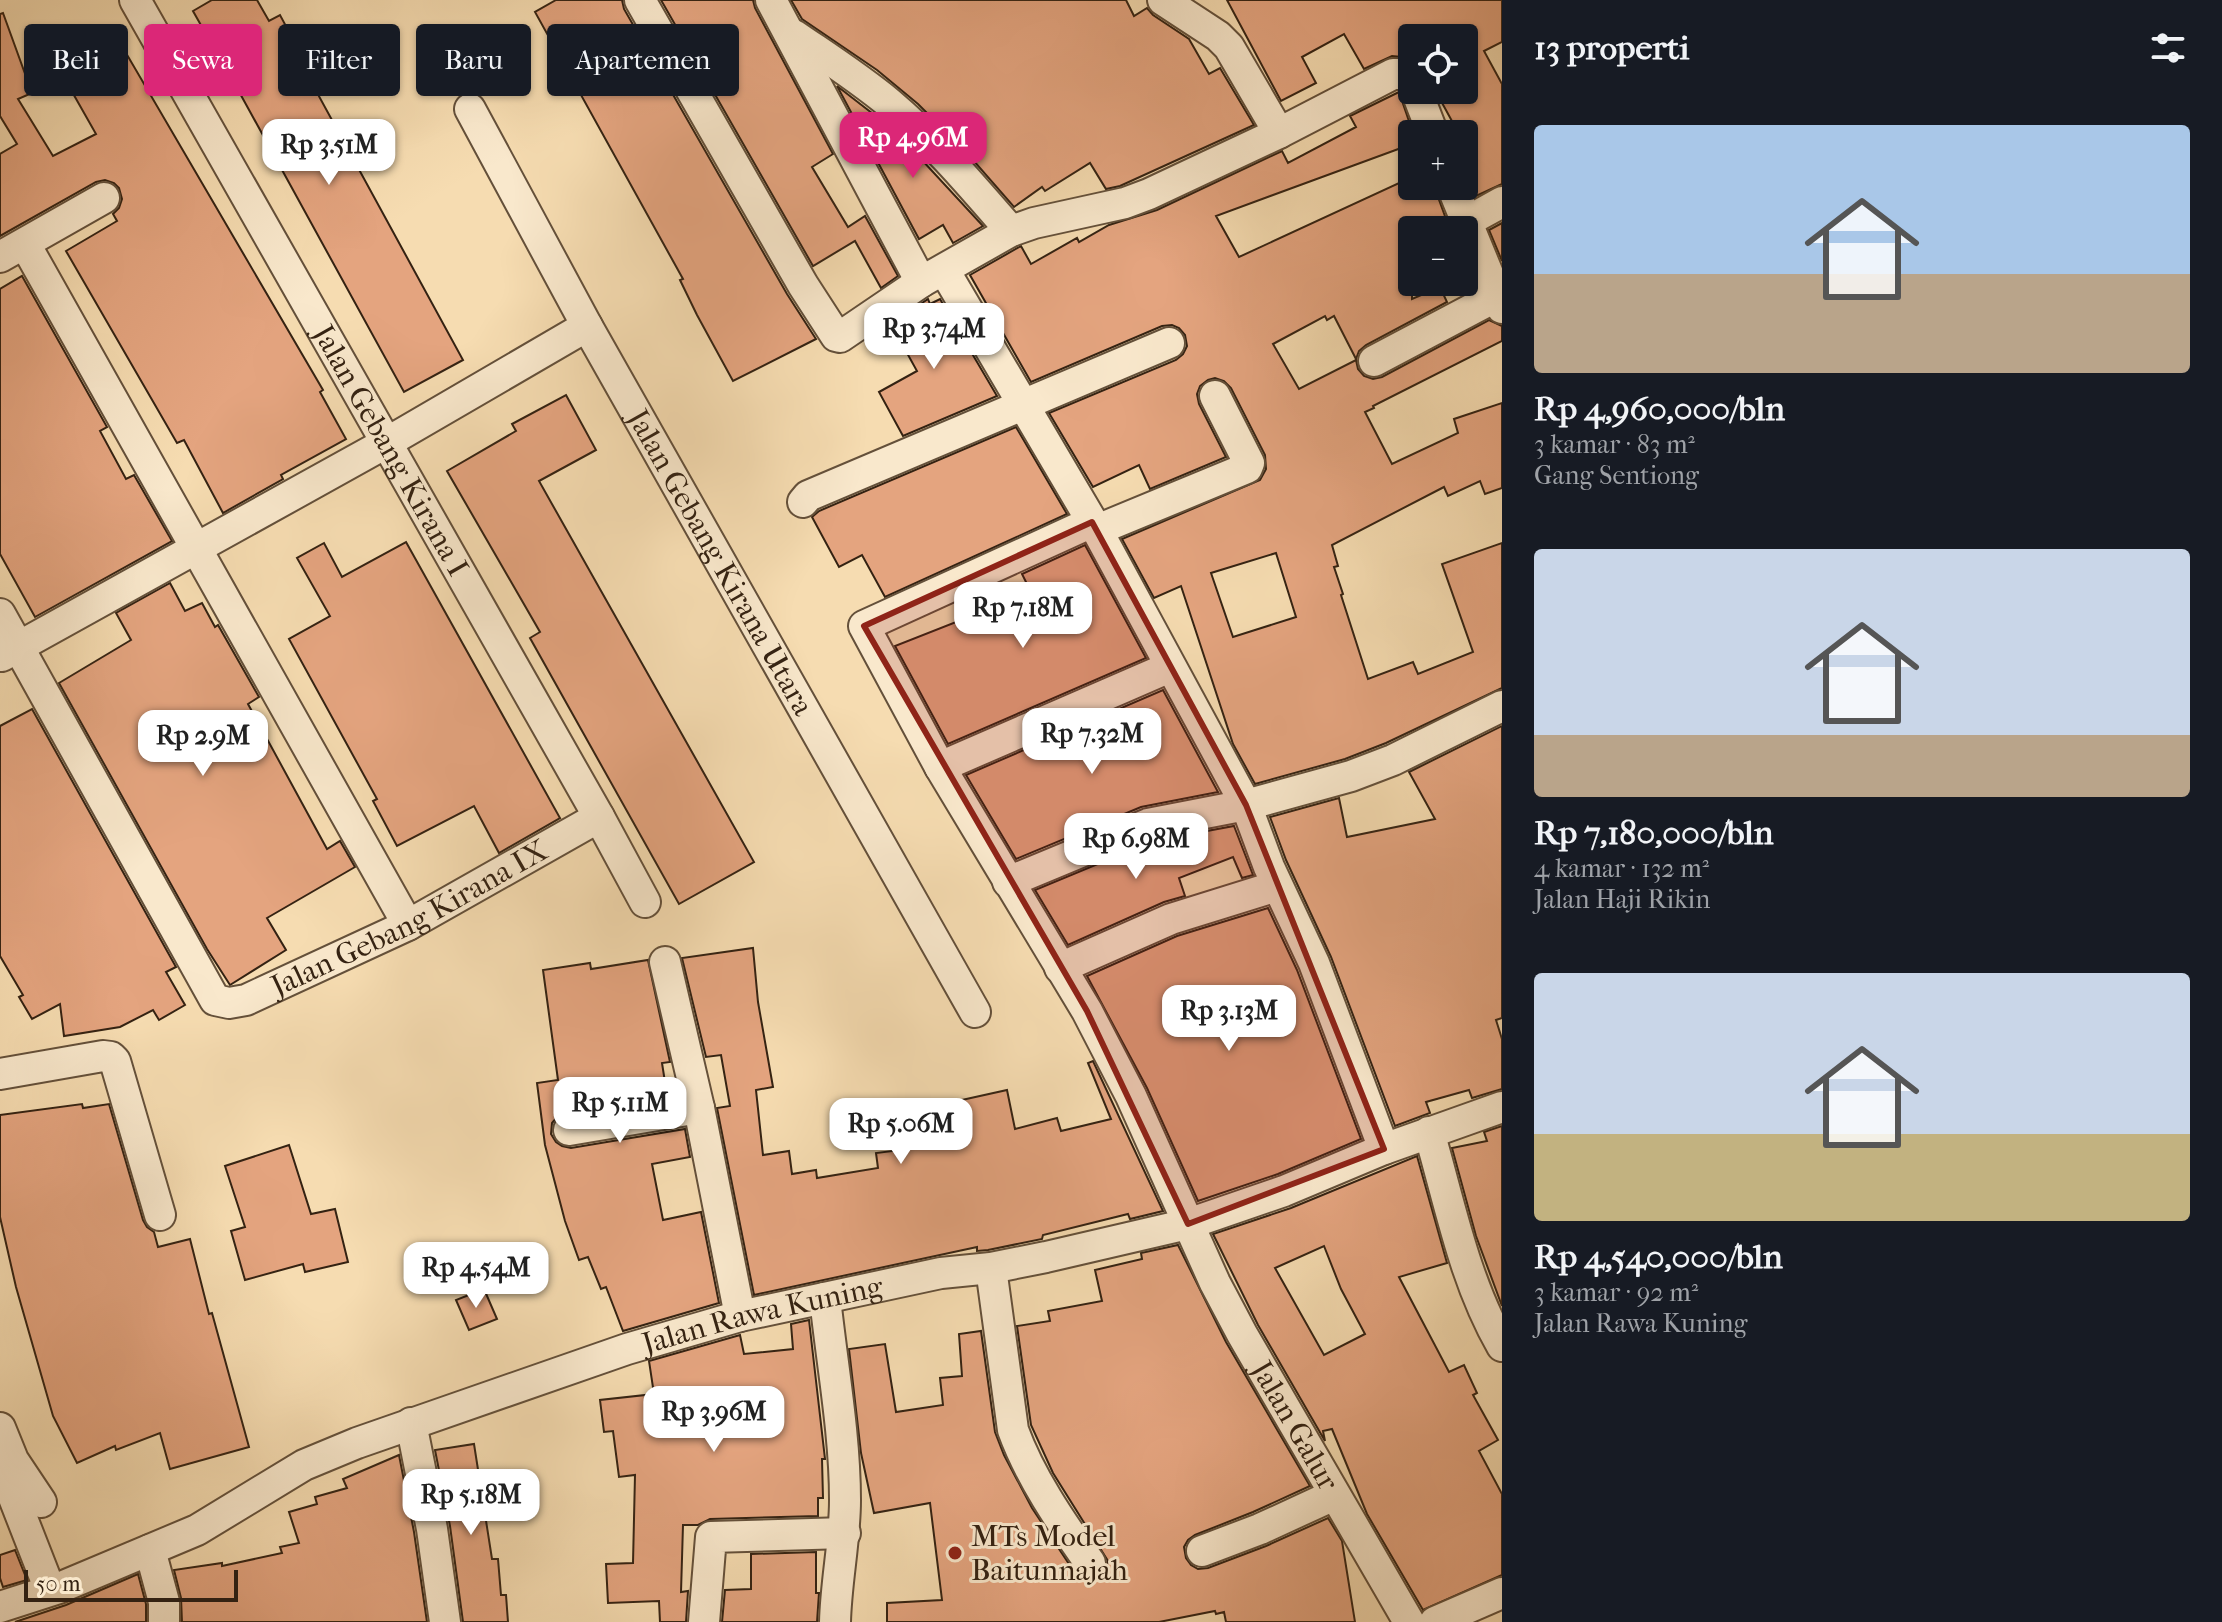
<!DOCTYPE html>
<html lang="id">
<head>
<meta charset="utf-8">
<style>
	body { margin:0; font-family:"IM FELL French Canon",serif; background:#242831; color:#f1f3f6; height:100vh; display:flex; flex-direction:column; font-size:30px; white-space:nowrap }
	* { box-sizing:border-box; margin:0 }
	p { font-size:26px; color:#9ea1a6 }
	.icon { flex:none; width:44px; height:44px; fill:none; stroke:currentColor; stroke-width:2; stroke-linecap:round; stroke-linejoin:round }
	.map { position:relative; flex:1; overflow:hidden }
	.panel { display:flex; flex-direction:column; background:#171b24; width:720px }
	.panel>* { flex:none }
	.guide { position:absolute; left:24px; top:24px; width:760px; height:72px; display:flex; gap:16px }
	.fabs { position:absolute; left:1398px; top:24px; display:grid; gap:16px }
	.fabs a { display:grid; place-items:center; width:80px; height:80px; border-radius:8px; background:#171b24; box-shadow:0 2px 6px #0004; font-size:40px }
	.scale { position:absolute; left:24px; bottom:20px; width:214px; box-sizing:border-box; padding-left:8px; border:4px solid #342212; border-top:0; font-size:22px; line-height:28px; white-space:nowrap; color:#342212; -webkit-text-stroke:6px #f9e8cc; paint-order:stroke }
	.price { position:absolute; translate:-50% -68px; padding:0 18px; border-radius:16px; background:#fff; color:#222; font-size:26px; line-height:52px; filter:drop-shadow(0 2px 4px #0008) }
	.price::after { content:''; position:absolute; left:50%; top:48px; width:24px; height:18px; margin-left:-12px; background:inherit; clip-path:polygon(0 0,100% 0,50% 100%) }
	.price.on { background:#db2777; color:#fff }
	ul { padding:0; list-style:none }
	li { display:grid; align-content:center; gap:16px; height:424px; padding:0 32px }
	li span { display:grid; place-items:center; height:248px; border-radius:8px; color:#555 }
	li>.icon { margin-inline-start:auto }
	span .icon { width:144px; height:144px; fill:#fffc; stroke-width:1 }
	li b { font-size:34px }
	h2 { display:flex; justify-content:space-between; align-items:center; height:96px; padding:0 32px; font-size:34px }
	.chip { padding:0 28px; border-radius:8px; background:#171b24; box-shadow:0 2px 6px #0004; font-size:28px; line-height:72px }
	.chip.on { background:#db2777; color:#fff }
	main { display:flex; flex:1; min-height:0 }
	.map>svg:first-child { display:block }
</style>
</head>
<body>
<main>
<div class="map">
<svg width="1502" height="1622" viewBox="0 0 1502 1622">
	<rect width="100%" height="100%" fill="#f6dcb1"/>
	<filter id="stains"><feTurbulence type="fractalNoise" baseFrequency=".0025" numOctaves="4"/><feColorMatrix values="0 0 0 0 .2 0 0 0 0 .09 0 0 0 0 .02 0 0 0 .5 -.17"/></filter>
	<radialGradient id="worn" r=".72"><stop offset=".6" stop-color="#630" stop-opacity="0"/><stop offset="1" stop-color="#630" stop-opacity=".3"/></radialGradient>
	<g fill="#e4a47f" stroke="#342212" stroke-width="2" fill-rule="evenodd">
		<polygon points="212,0 257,0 269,21 280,15 301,54 297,56 463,360 404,392 237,88 230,91 209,53 215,50 193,11"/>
		<polygon points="556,0 622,0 624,9 787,294 816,339 733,381 697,315 680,280 683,279 535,12"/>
		<polygon points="661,0 753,0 755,8 833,154 812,167 848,227 865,216 898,276 881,288 855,241 813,266"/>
		<polygon points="791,0 1126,0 1134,16 1147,8 1153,15 1189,39 1209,74 1220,68 1254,125 1120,186 1106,189 1090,163 1045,191 1042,187 1014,207 966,152 918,104 877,70 802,19"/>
		<polygon points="1227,0 1502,0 1502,42 1484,51 1502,84 1502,184 1476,196 1464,173 1464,157 1469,154 1464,144 1464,134 1459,134 1435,90 1464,90 1464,38 1412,38 1412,58 1392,56 1364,69 1344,34 1302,57 1316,83 1281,101"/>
		<polygon points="3,13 32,93 18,99 53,156 96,134 62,74 119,41 323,390 320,392 346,439 281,475 283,479 223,513 184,440 177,443 66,251 117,221 113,214 119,208 122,199 119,188 114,183 105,180 96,182 0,236 0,154 17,144 0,116 0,14"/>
		<polygon points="837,86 877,117 909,146 983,226 953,243 943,225 919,239"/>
		<path d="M1399 92 1412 130V144L1216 216 1239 257 1412 177V186H1434L1450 230H1412V299L1440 287 1447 302 1366 345 1359 351 1356 359 1334 316 1327 320 1325 316 1273 344 1299 389 1356 360 1358 369 1364 376 1373 379 1382 377 1489 320 1502 326V341L1373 406 1374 408 1365 412 1392 464 1458 433 1454 419 1502 403V488L1485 494 1480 481 1448 496 1444 487 1332 545 1338 566 1334 567 1343 594 1341 595 1368 679 1413 662 1418 674 1473 652 1442 564 1502 543V688L1386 743 1345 759 1255 784 1233 744 1181 586 1154 598 1122 539 1260 480 1266 469 1265 455 1231 388 1224 381 1215 378 1208 380 1200 386 1197 394 1199 404 1226 457 1150 489 1139 465 1093 487 1049 413 1176 360 1183 354 1187 346 1185 335 1179 328 1172 325 1162 326 1031 382 970 275 1021 246 1031 264 1077 238 1079 242 1109 225 1157 210 1282 151 1288 163 1356 127 1350 116ZM1276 553 1296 617 1233 637 1211 573Z"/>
		<polygon points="1502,223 1502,261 1489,230"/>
		<polygon points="22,276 107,427 100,431 126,479 134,475 172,541 35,617 0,554 0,289"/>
		<polygon points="928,299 930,304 940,299 997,396 903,436 879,392 917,371 891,324"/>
		<polygon points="566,395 596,450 539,481 754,862 679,904 530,638 540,632 447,471 516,431 512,424"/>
		<polygon points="1016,427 1067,514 885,597 862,555 839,567 812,517 819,511"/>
		<polygon points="406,542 560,818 499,853 474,806 397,846 373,801 377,799 289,639 330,616 297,558 324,543 342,577"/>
		<polygon points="1085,545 1146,658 948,744 895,646 989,609 995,623 1036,602 1022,574"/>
		<polygon points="170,583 185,611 202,603 215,627 218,625 259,697 248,704 327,849 340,841 355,867 267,918 286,950 230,985 207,949 59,683 131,640 116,613"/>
		<polygon points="1163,690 1218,792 1141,807 1016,859 966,775"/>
		<polygon points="32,709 176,967 166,972 185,1005 159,1020 153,1010 120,1027 64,1036 60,1004 32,1019 19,997 23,995 0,956 0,726"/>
		<polygon points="1502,726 1502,1018 1496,1020 1502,1039 1502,1089 1472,1098 1469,1090 1426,1102 1430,1113 1395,1126 1331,957 1286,860 1270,817 1339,798 1347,837 1435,819 1409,772"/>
		<polygon points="1234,826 1253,875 1242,878 1233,857 1179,878 1185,896 1164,902 1068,945 1035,890 1153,841"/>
		<polygon points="1268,908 1297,970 1361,1139 1278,1174 1198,1201 1147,1088 1087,976 1177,936"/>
		<polygon points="753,948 758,1002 773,1087 756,1090 763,1155 789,1151 792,1174 816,1170 817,1178 878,1168 876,1153 909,1149 903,1113 1007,1090 1015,1129 1057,1118 1061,1131 1111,1119 1088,1063 1093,1061 1163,1211 1130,1219 1128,1214 1043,1235 1042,1239 988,1250 977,1251 977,1247 754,1295 717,1108 730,1106 721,1055 706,1057 682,958"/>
		<polygon points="648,960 670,1062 662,1063 667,1095 565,1112 558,1116 552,1123 551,1134 556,1142 562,1146 571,1148 685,1129 690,1157 652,1164 663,1220 701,1212 719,1303 623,1331 606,1287 601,1289 588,1257 579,1260 565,1221 545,1145 537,1083 558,1080 543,970 590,963 591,969"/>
		<polygon points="82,1104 83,1108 109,1104 143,1220 147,1227 154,1232 158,1247 190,1239 209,1314 212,1313 249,1447 170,1469 160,1433 116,1450 115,1446 77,1463 53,1416 16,1287 0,1217 0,1115"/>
		<polygon points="1502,1126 1502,1306 1476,1236 1452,1148 1487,1141 1484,1132"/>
		<polygon points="289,1145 311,1214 335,1209 348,1262 305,1272 303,1264 245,1280 231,1231 245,1227 225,1166"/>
		<path d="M1417 1156 1447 1263 1399 1277 1449 1372 1464 1365 1477 1393 1473 1395 1498 1440 1479 1451 1502 1494V1575L1423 1610 1367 1514 1332 1429 1323 1431 1325 1441 1258 1325 1213 1234 1291 1208ZM1324 1246 1341 1289 1365 1334 1324 1355 1275 1268Z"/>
		<polygon points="1178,1245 1226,1342 1310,1486 1253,1512 1195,1535 1188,1540 1184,1547 1186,1558 1191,1565 1198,1569 1208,1568 1266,1546 1328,1518 1342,1541 1355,1622 1226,1622 1224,1612 1216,1614 1215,1611 1159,1622 887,1622 887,1603 942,1600 930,1503 874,1513 861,1453 849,1349 885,1344 896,1412 943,1405 940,1378 962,1376 959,1334 981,1331 995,1432 1004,1455 1032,1508 1075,1573 1083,1580 1092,1581 1101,1577 1106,1571 1108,1561 1053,1473 1031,1425 1017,1326 1050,1321 1048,1311 1102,1301 1095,1270 1142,1259 1141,1253"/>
		<polygon points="484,1289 497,1319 469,1330 456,1300"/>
		<polygon points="809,1320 825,1459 822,1459 823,1498 818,1498 818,1516 710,1519 698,1525 683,1525 681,1592 688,1591 686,1622 660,1622 659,1601 608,1603 606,1564 633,1563 635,1475 619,1477 613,1431 604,1432 600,1400 654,1394 649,1361 740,1335 744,1354 793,1349 791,1324"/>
		<polygon points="474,1444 492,1559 498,1559 501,1595 506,1595 508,1622 463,1622 450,1526 435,1450"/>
		<polygon points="399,1455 414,1532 427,1622 182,1622 181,1598 174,1570 222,1563 222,1566 282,1553 280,1547 299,1543 289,1512 317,1504 315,1497 347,1488 343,1479"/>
		<polygon points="15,1550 27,1580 3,1587 0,1578 0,1555"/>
		<polygon points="816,1552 816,1593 819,1593 817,1622 722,1622 725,1590 751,1589 751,1554"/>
		<polygon points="138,1574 146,1604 146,1622 15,1622 66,1605"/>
	</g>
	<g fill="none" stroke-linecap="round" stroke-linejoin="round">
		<g stroke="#64503a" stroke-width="34">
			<g id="minor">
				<path id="s1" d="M135 0 599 817 645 902"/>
				<polyline points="640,0 803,285 836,336 840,337 921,282 1011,231 1034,223 1125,203 1149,194 1279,133"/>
				<polyline points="771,0 921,282"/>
				<polyline points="1163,0 1218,36 1229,47 1279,133 1393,74 1406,74 1412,80"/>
				<path d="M794 35C826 57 859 78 889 103 934 141 972 186 1011 231"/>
				<polyline points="1416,90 1433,134"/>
				<path id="s2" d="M470 109 587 326 975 1012"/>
				<polyline points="1452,186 1502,308"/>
				<polyline points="1466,222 1502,202"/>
				<polyline points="25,244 408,925"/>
				<polyline points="0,257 104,198"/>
				<polyline points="944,270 1097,530 1246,805 1269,867 1314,963 1384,1149"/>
				<polyline points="1374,361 1497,296"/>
				<polyline points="803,502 808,496 1169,343"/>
				<path id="s3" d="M1092 522 864 626 940 767 1087 1011 1131 1096 1215 1283 1242 1334 1409 1622"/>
				<polyline points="1097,530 1247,468 1249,463 1215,396"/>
				<path id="s4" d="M0 614 215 1000 229 1003 246 1000 408 925 599 817"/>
				<polyline points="2,656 386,443 587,326"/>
				<polyline points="940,767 1170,667"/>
				<polyline points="1008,882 1148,824 1246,805 1351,776 1393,760 1502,706"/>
				<polyline points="665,962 699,1108"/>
				<polyline points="1060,968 1171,919 1277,886"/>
				<polyline points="0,1074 103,1056 111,1057 115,1061 160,1215"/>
				<polyline points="569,1130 699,1108 740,1316"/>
				<path d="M1429 1132C1450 1204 1464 1280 1502 1346"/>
				<path d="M991 1268 1013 1430C1030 1477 1061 1522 1090 1563"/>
				<path d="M825 1298C832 1364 845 1433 845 1500 845 1541 836 1581 835 1622"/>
				<polyline points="411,1423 432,1529 445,1622"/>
				<polyline points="0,1428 13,1460 41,1502"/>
				<polyline points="0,1462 50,1590"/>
				<polyline points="150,1550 164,1602 164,1622"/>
				<polyline points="1202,1551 1260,1529 1334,1495"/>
				<path id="s5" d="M0 1607 59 1588 197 1530 304 1465 357 1443 627 1349 740 1316 941 1273 991 1268 1046 1257 1188 1224 1284 1191 1384 1149 1502 1107"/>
				<polyline points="704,1622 711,1537 845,1533"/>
				<polyline points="1435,1622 1502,1593"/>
			</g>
		</g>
		<use href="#minor" stroke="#f9e8cc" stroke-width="30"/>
	</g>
	<path fill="#8f2418" fill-opacity="0.2" stroke="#8f2418" stroke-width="6" stroke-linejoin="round" d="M1092 522 1246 805 1384 1149 1188 1224 1087 1011 864 626Z"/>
	<circle fill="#8f2418" stroke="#f9e8cc" stroke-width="3" cx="955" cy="1553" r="8"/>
	<g text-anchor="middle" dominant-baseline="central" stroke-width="6" stroke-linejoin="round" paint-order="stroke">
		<g font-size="30" fill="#342212" stroke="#f9e8cc">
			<text stroke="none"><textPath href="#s1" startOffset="518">Jalan Gebang Kirana I</textPath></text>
			<text stroke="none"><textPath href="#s2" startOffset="518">Jalan Gebang Kirana Utara</textPath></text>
			<text stroke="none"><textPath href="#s4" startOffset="656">Jalan Gebang Kirana IX</textPath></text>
			<text stroke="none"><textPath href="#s5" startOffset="820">Jalan Rawa Kuning</textPath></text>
			<text stroke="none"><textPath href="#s3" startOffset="1160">Jalan Galur</textPath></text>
		</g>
		<g font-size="30" fill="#342212" stroke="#f9e8cc" text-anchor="start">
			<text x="971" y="1536">MTs Model<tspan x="971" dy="34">Baitunnajah</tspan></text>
		</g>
	</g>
	<rect width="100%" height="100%" filter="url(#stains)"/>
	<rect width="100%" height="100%" fill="url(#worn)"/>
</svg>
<div class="fabs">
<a><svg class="icon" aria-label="locate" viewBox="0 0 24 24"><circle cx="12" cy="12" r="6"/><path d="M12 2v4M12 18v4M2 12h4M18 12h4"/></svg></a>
<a>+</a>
<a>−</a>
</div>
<div class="scale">50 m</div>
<b class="price on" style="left:913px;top:180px">Rp 4.96M</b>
<b class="price" style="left:329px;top:187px">Rp 3.51M</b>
<b class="price" style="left:934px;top:371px">Rp 3.74M</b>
<b class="price" style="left:1023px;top:650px">Rp 7.18M</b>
<b class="price" style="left:1092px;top:776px">Rp 7.32M</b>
<b class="price" style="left:203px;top:778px">Rp 2.9M</b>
<b class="price" style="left:1136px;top:881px">Rp 6.98M</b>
<b class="price" style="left:1229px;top:1053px">Rp 3.13M</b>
<b class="price" style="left:620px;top:1145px">Rp 5.11M</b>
<b class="price" style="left:901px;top:1166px">Rp 5.06M</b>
<b class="price" style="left:476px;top:1310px">Rp 4.54M</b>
<b class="price" style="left:714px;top:1454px">Rp 3.96M</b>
<b class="price" style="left:471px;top:1537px">Rp 5.18M</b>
<div class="guide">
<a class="chip">Beli</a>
<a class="chip on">Sewa</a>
<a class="chip">Filter</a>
<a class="chip">Baru</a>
<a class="chip">Apartemen</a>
</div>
</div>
<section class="panel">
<h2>13 properti<svg class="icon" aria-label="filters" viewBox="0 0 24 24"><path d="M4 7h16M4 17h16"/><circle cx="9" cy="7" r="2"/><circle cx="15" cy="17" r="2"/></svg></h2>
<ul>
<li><span style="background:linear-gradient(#a9c7e8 60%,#b9a48a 0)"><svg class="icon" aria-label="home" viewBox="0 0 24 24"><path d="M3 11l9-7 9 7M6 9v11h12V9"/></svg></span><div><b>Rp 4,960,000/bln</b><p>3 kamar · 83 m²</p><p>Gang Sentiong</p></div></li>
<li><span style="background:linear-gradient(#c9d6e8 75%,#b9a48a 0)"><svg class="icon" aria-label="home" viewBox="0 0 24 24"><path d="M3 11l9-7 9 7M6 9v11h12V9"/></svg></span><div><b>Rp 7,180,000/bln</b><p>4 kamar · 132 m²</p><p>Jalan Haji Rikin</p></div></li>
<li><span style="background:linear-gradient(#c9d6e8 65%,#c2b280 0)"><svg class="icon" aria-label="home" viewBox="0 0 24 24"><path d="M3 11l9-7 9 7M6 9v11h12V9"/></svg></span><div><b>Rp 4,540,000/bln</b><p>3 kamar · 92 m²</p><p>Jalan Rawa Kuning</p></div></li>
</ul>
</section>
</main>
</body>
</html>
